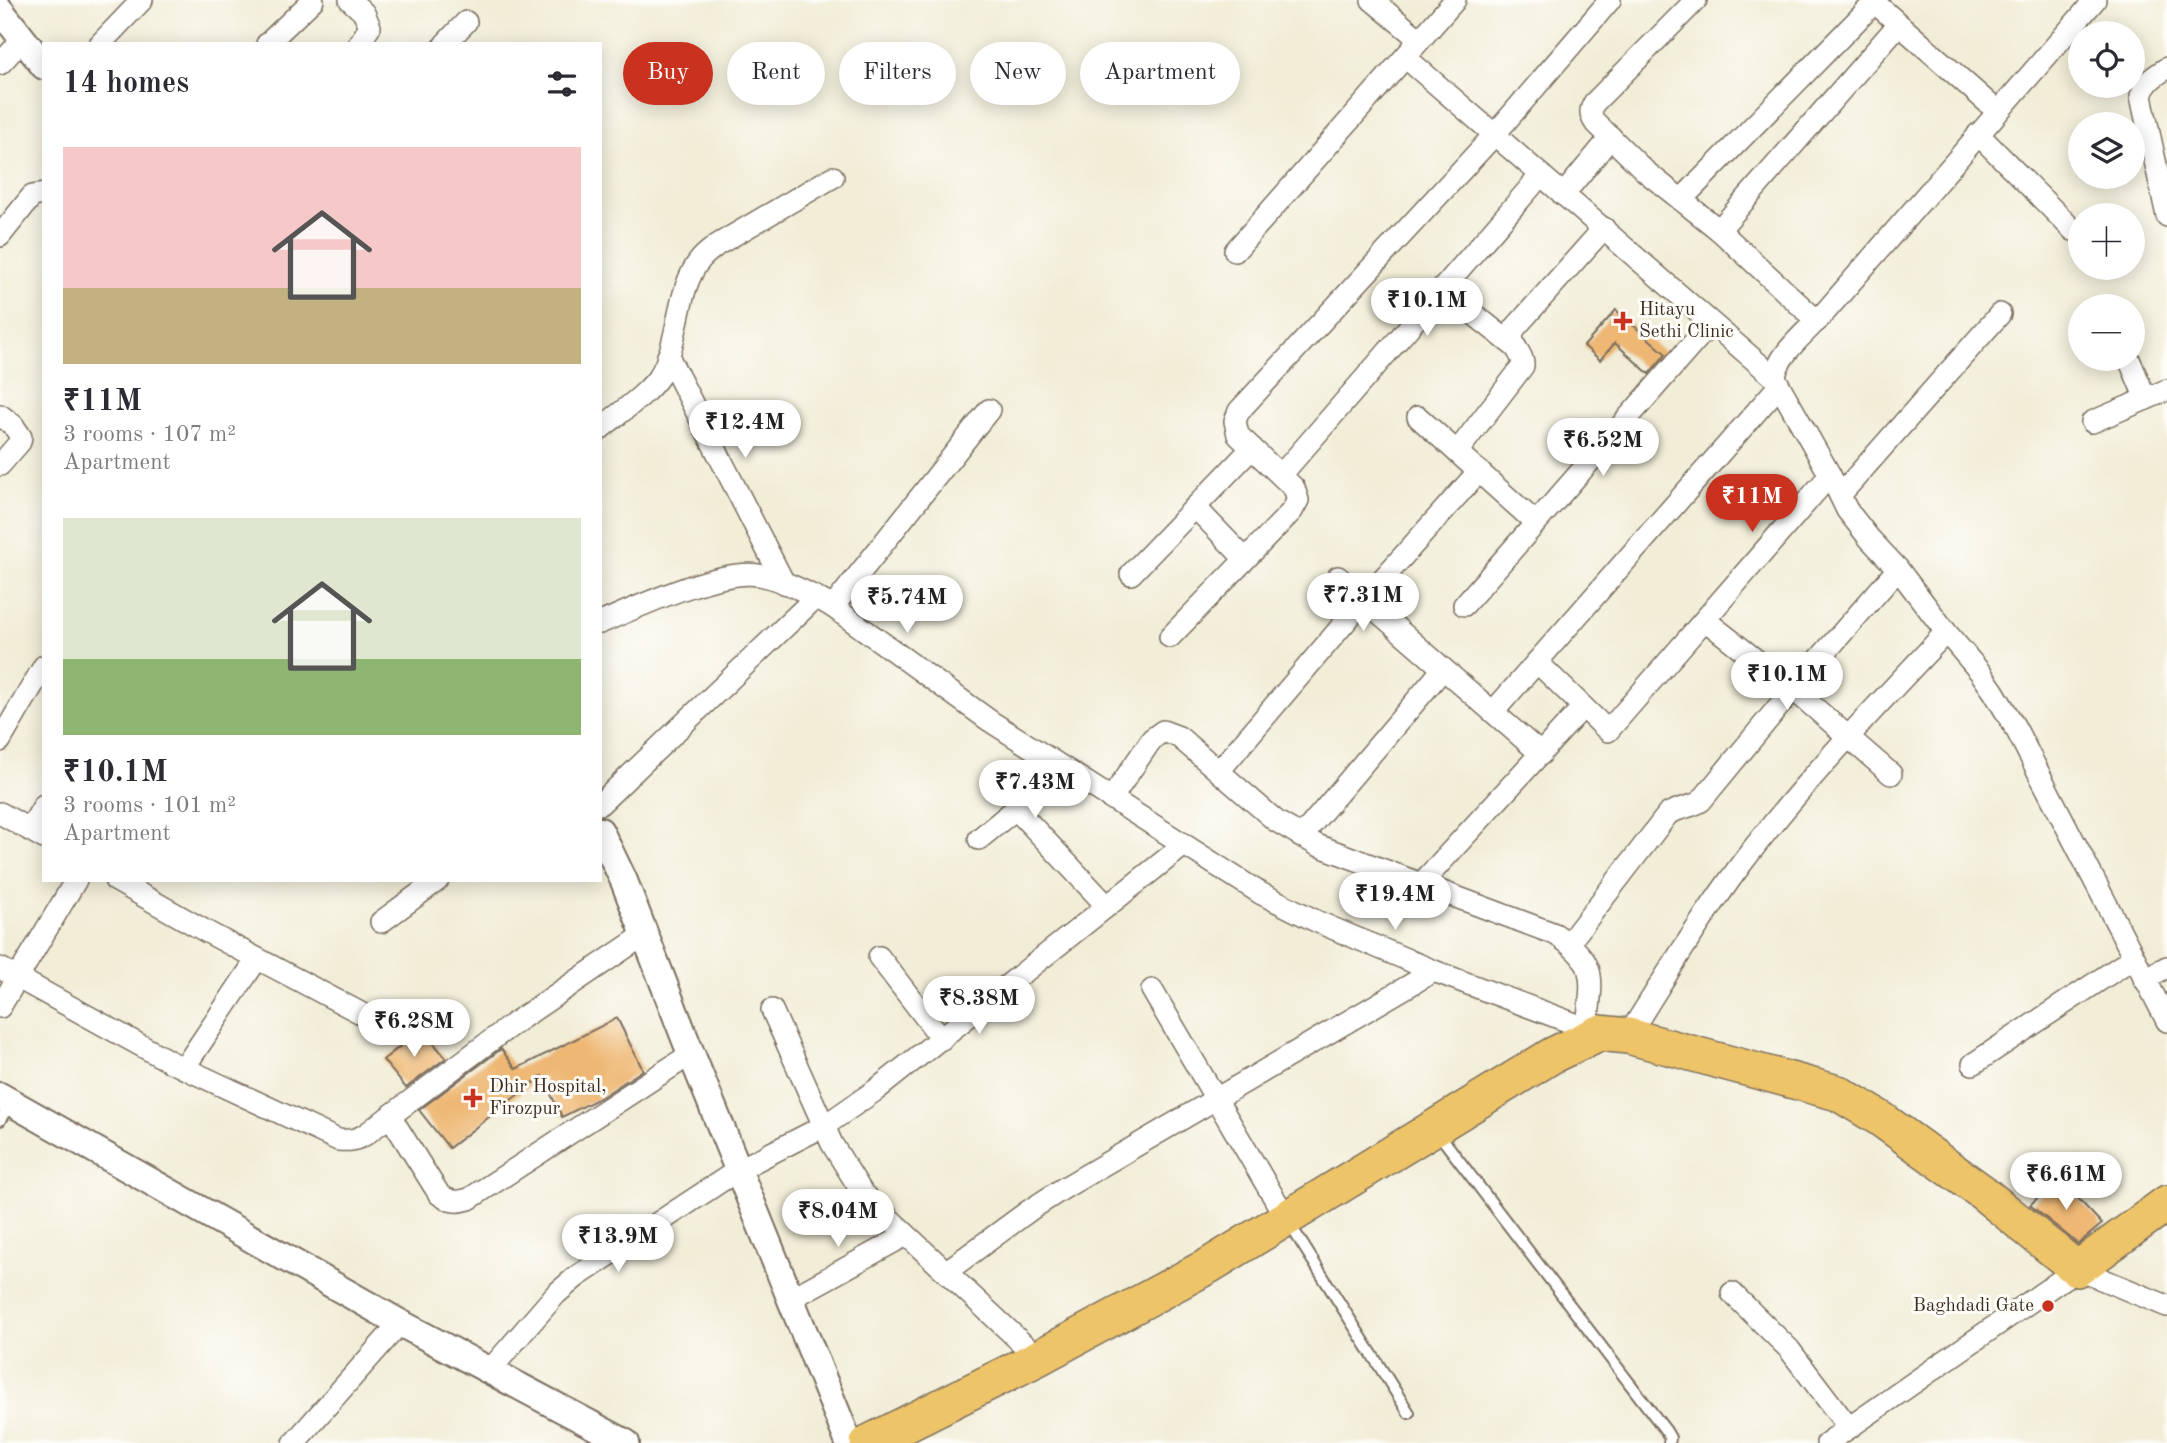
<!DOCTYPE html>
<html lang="en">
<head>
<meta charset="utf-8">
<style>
	body { margin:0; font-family:"Old Standard TT",serif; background:#f7f7f7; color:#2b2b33; height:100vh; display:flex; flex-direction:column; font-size:26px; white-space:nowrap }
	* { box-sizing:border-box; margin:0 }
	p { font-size:23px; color:#7c7c81 }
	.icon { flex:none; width:38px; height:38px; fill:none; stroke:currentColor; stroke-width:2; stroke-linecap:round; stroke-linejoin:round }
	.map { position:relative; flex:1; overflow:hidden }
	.details { position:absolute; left:42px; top:42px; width:560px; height:840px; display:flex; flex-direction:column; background:#fff; border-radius:0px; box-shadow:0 4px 18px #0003 }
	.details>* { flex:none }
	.top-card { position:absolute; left:623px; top:42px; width:665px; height:63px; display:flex; gap:14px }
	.fabs { position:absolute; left:2068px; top:21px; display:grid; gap:14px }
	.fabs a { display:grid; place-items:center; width:77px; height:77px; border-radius:50%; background:#fff; box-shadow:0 4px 18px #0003; font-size:35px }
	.price { position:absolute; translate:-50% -60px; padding:0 16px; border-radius:24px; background:#fff; color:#222; font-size:23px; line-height:46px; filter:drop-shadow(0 2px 4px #0008) }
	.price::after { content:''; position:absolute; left:50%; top:42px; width:21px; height:16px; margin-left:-10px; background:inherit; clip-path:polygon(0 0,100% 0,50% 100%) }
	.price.current { background:#c8321e; color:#fff }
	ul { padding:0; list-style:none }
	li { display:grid; align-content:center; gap:14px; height:371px; padding:0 21px }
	li span { display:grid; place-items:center; height:217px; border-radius:0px; color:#555 }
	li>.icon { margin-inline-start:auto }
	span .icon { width:126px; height:126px; fill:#fffc; stroke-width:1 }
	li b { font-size:30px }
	h2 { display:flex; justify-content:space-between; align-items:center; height:84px; padding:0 21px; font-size:30px }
	.tag { padding:0 24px; border-radius:32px; background:#fff; box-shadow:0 4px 18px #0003; font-size:24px; line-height:63px }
	.tag.current { background:#c8321e; color:#fff }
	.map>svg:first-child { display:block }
</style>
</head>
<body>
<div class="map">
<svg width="2167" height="1443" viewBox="0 0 2167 1443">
	<rect width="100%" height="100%" fill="#fdfcf7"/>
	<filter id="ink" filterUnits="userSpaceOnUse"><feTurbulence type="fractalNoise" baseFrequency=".0143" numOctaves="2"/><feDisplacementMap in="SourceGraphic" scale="14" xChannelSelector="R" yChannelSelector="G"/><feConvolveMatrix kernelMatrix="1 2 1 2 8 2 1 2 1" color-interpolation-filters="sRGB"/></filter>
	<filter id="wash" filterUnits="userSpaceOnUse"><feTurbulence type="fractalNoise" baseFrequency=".00686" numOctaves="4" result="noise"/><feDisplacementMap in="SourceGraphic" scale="28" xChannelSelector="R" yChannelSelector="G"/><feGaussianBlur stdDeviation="1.57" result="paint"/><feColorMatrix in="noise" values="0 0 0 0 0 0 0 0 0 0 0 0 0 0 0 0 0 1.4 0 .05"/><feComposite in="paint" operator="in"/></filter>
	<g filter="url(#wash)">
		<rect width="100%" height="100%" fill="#f1edd7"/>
		<g id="blocks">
			<g fill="#eeb773">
				<polygon points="1616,310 1666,354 1649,374 1615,343 1600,360 1584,346"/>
				<polygon points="617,1018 643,1070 600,1098 562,1117 542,1076 449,1148 419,1110 501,1049 516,1069"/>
				<polygon points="422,1029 446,1058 406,1088 383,1060"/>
				<polygon points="2059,1178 2102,1224 2078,1244 2030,1205"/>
			</g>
		</g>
	</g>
	<g filter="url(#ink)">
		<use href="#blocks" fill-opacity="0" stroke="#7b6e5f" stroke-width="2"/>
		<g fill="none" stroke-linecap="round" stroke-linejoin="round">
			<g stroke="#7b6e5f" stroke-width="14">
				<g id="service">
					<polyline points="0,1120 11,1102"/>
					<polyline points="1438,1133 1666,1431 1670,1438 1669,1443"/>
					<polyline points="1289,1223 1409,1413"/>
				</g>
			</g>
			<g stroke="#7b6e5f" stroke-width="24">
				<g id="minor">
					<polyline points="350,0 364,13 370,27 359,44"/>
					<polyline points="1372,0 1420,40"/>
					<path d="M1696 0 1594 103C1590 110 1590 114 1594 121L1645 171 1719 230 1817 321"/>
					<path d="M2095 0 1826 311C1811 328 1776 355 1775 378L1830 475 1847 510 1869 538 1898 569 1946 632 1980 672 1994 692 2016 729 2167 1021"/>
					<polyline points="1874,2 1997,111"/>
					<polyline points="100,44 142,0"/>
					<polyline points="267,44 313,0"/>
					<polyline points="445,44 466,22"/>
					<polyline points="1405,57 1775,378"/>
					<polyline points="0,64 23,39"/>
					<path d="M2167 68C2155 76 2145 81 2141 96L2167 216"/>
					<polyline points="1978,134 2073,230"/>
					<polyline points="1563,195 1611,137"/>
					<polyline points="1681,200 1877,0"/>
					<polyline points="1719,230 1898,25"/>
					<polyline points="0,236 32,196 44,194"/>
					<polyline points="1235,251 1455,0"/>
					<polyline points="1442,289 1514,346"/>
					<polyline points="668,356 784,583"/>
					<polyline points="2129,359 2146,399"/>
					<polyline points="0,415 13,425 21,437 20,442 0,465"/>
					<polyline points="1418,417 1536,523"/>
					<polyline points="2092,422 2167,390"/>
					<path d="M600 429C620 412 646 396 660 375 680 343 676 287 701 259 705 254 712 249 717 245L833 177"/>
					<path d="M1457 452 1523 366C1524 351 1506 345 1515 328L1604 228"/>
					<polyline points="1281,475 1541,175"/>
					<polyline points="1840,495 2000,314"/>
					<polyline points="1195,507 1245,559"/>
					<polyline points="1131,574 1252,448"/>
					<polyline points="1338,577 1541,754"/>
					<polyline points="1464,605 1711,323"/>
					<polyline points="833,607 989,410"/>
					<polyline points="1705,620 1793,689 1891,774"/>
					<path d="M600 623C638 607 720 568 759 575 785 580 811 594 833 607L990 721 1260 893 1318 922 1434 971 1599 1033"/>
					<polyline points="1170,637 1292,511 1298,500 1294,488 1238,435 1235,421 1239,411 1495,134 1610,0"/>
					<polyline points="1537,662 1608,731 1830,475"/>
					<polyline points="1493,712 1778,387"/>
					<polyline points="0,741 44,666"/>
					<polyline points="1219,771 1364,600 1479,471"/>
					<path d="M1111 799 1152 739 1163 731 1179 737 1276 821 1317 845 1555 934C1601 964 1591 980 1587 1028"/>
					<polyline points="600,804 816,597"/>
					<polyline points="1016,809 1107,906"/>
					<polyline points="0,813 44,838"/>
					<polyline points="30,829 44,805"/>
					<polyline points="1301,837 1443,669"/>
					<polyline points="979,839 1064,769"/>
					<polyline points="115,880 209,933 372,1019"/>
					<polyline points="1421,884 1583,707"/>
					<polyline points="381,922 438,880"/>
					<path d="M1569 943 1668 814C1679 807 1691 808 1701 801L1793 689 1898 569"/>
					<polyline points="879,957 942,1039"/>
					<path d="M0 968 169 1061 338 1140C350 1141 357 1140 366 1134L513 1024 644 935"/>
					<polyline points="2144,979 2167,967"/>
					<polyline points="1152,990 1286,1218"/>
					<polyline points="0,1007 76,880"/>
					<polyline points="772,1010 832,1144 863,1194 1038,1358"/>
					<path d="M1628 1036C1665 977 1701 918 1742 863 1804 781 1876 707 1946 632"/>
					<polyline points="1973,1064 2133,958"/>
					<polyline points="184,1068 257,959"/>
					<path d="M390 1116 439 1194C450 1202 456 1203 469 1199L691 1054"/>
					<polyline points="947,1271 1030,1210 1064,1188 1434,971"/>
					<polyline points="1732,1293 1789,1349 1849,1428"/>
					<polyline points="790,1299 906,1235"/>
					<polyline points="490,1370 556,1294 576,1277 738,1170 824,1126 876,1090 1184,845"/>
					<polyline points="294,1443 400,1323"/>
					<polyline points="1827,1443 2077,1269 2167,1306"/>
				</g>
			</g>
			<g stroke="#7b6e5f" stroke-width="30">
				<g id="tertiary">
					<polyline points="0,10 44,66"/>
					<polyline points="600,831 624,881 686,1041 849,1443"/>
					<polyline points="0,1096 400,1323 626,1443"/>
				</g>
			</g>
			<g stroke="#7b6e5f" stroke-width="38">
				<polyline id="trunk" points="868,1443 1038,1358 1210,1265 1553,1055 1599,1033 1628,1036 1838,1093 1881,1119 1982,1192 2077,1269 2167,1203"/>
			</g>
			<use href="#service" stroke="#fff" stroke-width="10"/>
			<use href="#minor" stroke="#fff" stroke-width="21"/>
			<use href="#tertiary" stroke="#fff" stroke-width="26"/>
			<use href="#trunk" stroke="#eec469" stroke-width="35"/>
		</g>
	</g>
	<g fill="#c8321e" stroke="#fdfcf7" stroke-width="2.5">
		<path d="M1619.5 310.5h7v7h7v7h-7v7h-7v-7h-7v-7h7z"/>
		<path d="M469.5 1087.5h7v7h7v7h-7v7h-7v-7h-7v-7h7z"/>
		<circle cx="2048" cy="1306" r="7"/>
	</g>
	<g text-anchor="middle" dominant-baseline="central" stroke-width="6" stroke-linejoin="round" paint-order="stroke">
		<g font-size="19" fill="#3b2a1e" stroke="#fdfcf7" text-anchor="start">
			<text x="1639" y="310">Hitayu<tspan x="1639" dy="22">Sethi Clinic</tspan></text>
			<text x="489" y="1087">Dhir Hospital,<tspan x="489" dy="22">Firozpur</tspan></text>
			<text x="2034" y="1306" text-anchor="end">Baghdadi Gate</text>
		</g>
	</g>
</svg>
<div class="fabs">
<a><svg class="icon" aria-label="locate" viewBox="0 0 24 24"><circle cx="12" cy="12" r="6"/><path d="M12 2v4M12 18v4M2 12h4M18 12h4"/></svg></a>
<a><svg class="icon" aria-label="layers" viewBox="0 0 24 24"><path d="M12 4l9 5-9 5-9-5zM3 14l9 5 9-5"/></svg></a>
<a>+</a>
<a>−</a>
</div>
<b class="price" style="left:1427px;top:338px">₹10.1M</b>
<b class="price" style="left:745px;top:460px">₹12.4M</b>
<b class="price" style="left:1603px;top:478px">₹6.52M</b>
<b class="price current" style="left:1752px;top:534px">₹11M</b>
<b class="price" style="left:1363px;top:633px">₹7.31M</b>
<b class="price" style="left:907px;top:635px">₹5.74M</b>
<b class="price" style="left:1787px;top:712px">₹10.1M</b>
<b class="price" style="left:1035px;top:820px">₹7.43M</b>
<b class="price" style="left:1395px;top:932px">₹19.4M</b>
<b class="price" style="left:979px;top:1036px">₹8.38M</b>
<b class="price" style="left:414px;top:1059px">₹6.28M</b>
<b class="price" style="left:2066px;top:1212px">₹6.61M</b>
<b class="price" style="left:838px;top:1249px">₹8.04M</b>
<b class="price" style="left:618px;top:1274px">₹13.9M</b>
<div class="top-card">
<a class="tag current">Buy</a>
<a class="tag">Rent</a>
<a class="tag">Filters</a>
<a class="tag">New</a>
<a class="tag">Apartment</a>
</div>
<section class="details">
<h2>14 homes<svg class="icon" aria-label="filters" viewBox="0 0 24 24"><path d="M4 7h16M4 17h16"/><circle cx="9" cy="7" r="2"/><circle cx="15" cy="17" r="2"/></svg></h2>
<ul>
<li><span style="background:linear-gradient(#f6c9c9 65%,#c2b280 0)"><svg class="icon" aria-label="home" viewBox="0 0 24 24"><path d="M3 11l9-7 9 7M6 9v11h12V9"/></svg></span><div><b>₹11M</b><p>3 rooms · 107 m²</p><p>Apartment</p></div></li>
<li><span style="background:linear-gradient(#dfe7d0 65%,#8fb573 0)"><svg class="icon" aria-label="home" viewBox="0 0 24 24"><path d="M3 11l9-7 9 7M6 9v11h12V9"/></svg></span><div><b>₹10.1M</b><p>3 rooms · 101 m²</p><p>Apartment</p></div></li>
</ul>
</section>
</div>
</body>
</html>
